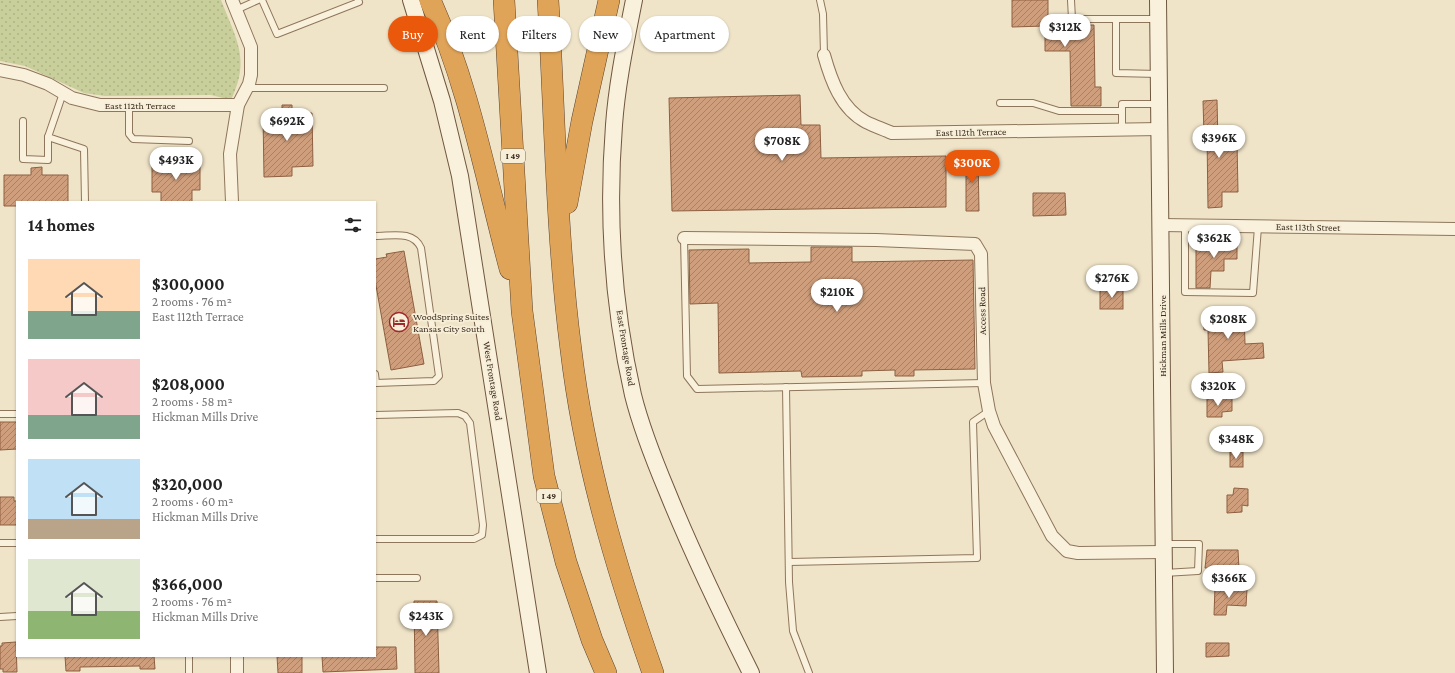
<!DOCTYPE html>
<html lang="en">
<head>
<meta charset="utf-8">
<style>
	body { margin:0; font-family:"Crimson Pro",serif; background:#f2f2f2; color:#222; height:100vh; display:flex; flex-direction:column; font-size:15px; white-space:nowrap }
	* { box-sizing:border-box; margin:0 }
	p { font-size:13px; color:#767676 }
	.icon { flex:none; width:22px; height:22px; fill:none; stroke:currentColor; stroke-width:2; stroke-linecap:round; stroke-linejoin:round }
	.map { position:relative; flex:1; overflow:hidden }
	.panel { position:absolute; left:16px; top:201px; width:360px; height:456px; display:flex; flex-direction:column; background:#fff; border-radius:0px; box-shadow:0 1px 3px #0004 }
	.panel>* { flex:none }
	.top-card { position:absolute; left:388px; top:16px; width:380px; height:36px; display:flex; gap:8px }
	.price { position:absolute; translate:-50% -34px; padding:0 9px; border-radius:14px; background:#fff; color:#222; font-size:13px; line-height:26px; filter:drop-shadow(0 1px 2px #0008) }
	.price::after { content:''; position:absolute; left:50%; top:24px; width:12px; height:9px; margin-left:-6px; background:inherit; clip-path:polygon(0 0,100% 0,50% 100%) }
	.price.on { background:#ea580c; color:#fff }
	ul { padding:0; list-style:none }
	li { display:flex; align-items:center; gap:12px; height:100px; padding:0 12px }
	li span { display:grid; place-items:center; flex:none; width:112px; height:80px; border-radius:0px; color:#555 }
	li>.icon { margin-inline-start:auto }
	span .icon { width:48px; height:48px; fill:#fffc; stroke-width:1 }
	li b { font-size:17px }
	h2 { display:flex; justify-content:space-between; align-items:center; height:48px; padding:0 12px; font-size:17px }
	.tag { padding:0 14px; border-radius:18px; background:#fff; box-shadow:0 1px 3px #0004; font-size:14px; line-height:36px }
	.tag.on { background:#ea580c; color:#fff }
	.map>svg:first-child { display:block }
</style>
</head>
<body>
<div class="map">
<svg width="1455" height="673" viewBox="0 0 1455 673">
	<defs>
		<pattern id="green-dots" width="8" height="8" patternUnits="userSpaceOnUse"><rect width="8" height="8" fill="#c9cf9b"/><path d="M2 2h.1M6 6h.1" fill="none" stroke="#aeb285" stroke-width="1.8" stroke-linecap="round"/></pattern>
		<pattern id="building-hatch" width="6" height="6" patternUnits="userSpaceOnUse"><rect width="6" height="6" fill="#cf9f7d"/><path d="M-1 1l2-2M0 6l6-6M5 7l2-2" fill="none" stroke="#a98266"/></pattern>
	</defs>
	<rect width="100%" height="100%" fill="#f0e4c8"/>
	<path fill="url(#green-dots)" d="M0 0H221C236 39 251 59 231 100L211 95 105 96 84 93 25 66 0 61Z"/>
	<g fill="url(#building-hatch)" stroke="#8d5f41">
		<polygon points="1012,0 1048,0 1048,26 1094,25 1095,87 1101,87 1101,106 1071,106 1070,51 1045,51 1045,26 1012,27"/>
		<polygon points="800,95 801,125 820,125 821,158 946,156 946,207 672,211 669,98"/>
		<polygon points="1217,100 1218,143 1237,143 1238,192 1222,192 1222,207 1208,208 1207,135 1204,135 1203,101"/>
		<polygon points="282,105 292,105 292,113 312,113 313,166 292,167 292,176 264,177 263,115 282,115"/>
		<polygon points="978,155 979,211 966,211 966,156"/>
		<polygon points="152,163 200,163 200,190 192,190 192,202 161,202 161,192 152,192"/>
		<polygon points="42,167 42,175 68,175 68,202 17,202 17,206 4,206 4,175 31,175 31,168"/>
		<polygon points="1033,193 1065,193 1066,215 1033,216"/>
		<polygon points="1219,236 1237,237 1237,259 1224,259 1224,271 1211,271 1210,288 1196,288 1196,246 1218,247"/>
		<polygon points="811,247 852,247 852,262 973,260 975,369 914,370 914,376 895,376 895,370 862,371 862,376 802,377 801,371 719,373 718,303 690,304 689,250 749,249 749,263 811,262"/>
		<polygon points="404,251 424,364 391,370 375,280 375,259 387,257 386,254"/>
		<rect x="1100" y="289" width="23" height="20"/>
		<polygon points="1244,311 1245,344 1263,343 1264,358 1222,361 1223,372 1209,373 1208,330 1204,330 1203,313"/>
		<polygon points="1207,398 1232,398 1232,411 1222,412 1222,417 1207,417"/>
		<polygon points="0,422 17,422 17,449 0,450"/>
		<rect x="1230" y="452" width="13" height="15"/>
		<polygon points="1234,488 1248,489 1248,506 1242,505 1242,512 1227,513 1227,495 1233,495"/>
		<polygon points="0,497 14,497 14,501 17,501 17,525 0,525"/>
		<polygon points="1207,550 1238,550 1239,569 1205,568"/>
		<polygon points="1215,587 1247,589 1246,606 1227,605 1226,615 1214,615"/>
		<polygon points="414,601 437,601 439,673 415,673"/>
		<polygon points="16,642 17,672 3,672 3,669 0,669 0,646 2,646 2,643"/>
		<polygon points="1206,643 1229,643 1229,656 1206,657"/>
		<polygon points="375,647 396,647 397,669 323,672 322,656 375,656"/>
		<polygon points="65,656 154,656 155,669 140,669 140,666 80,667 80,671 66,671"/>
		<polygon points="277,656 302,656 302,673 278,673"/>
	</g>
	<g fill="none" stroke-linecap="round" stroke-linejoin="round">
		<g stroke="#8d765c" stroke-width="8">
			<g id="lane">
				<polyline points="262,0 277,34 359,2 358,0"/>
				<polyline points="820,0 823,14 824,55"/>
				<polyline points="1071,0 1072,19 1157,19"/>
				<polyline points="236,10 258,0"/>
				<polyline points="1116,19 1116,73 1158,74"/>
				<polyline points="247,88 384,88"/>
				<polyline points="63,93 48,137 84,149 85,202"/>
				<polyline points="1000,103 1033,103 1059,111 1122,111"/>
				<polyline points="129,105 129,134 133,139 189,141"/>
				<polyline points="23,121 23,159 48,160 48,137"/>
				<polyline points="1122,129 1122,104 1158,104"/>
				<polyline points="1185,226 1185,292 1253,293 1258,227"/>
				<path d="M375 236C392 236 413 230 421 248L439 376 434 381 375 383"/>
				<polyline points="684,238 687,376 697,389 984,383"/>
				<polyline points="375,374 376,383"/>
				<polyline points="786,387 789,582 793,631 809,673"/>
				<polyline points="0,414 17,414"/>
				<polyline points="375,415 458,413 465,416 470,423 483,525 482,535 474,539 375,539"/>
				<polyline points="0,543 17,543"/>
				<polyline points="789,562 977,558 973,422 989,411"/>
				<polyline points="1164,573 1198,571 1199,544 1165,544"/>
				<polyline points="375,578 417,578"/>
				<polyline points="0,617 17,616"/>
				<polyline points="189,656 189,673"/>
			</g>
		</g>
		<g stroke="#8d765c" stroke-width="14">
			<g id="street">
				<polyline points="232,0 251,47 251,75 249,84 238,105 230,154 232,202"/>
				<path d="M824 55C831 80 841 109 866 122 874 126 883 129 892 133L1160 129"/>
				<polyline points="0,70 24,75 48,84 72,98 100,105 238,105"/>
				<polyline points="1161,225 1455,229"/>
				<polyline points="684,238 876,240 975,244 981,254 984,383 989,411 994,426 1052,536 1067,551 1078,553 1163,552"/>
				<polyline points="237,656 237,673"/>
			</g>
		</g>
		<g stroke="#6f573f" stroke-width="18">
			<g id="secondary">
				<polyline points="411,0 442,101 460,176 538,673"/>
				<path d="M634 0C626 41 617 83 614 125 607 214 613 307 633 395 641 427 654 460 667 491 692 553 721 613 751 673"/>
				<polyline points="1158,0 1165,673"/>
			</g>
		</g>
		<g stroke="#5b4430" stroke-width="22">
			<g id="highway">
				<path d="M430 0C469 85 486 179 510 269"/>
				<polyline points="504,0 522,311 544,476 566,562 592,640 606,673"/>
				<path d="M548 0C555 116 556 234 571 350 584 461 616 568 653 673"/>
				<polyline points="567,203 582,121 609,0"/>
			</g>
		</g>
		<use href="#lane" stroke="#faf1dc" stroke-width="6"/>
		<use href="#street" stroke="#faf1dc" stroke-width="12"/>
		<use href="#secondary" stroke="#faf1dc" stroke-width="16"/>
		<use href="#highway" stroke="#e0a458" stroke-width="21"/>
	</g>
	<defs>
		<g id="hotel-ring" transform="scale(1)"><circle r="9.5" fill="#f7eed8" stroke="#9e2a2b" stroke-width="1.5"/><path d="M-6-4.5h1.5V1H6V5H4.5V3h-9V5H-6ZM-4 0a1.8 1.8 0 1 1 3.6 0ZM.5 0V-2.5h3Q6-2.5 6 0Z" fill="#9e2a2b"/></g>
	</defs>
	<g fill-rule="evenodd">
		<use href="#hotel-ring" x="399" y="322"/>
	</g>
	<g text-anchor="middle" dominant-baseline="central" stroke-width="3.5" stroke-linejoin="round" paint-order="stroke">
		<g fill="#f7eed8" stroke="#756857" stroke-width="1">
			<rect x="501" y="149" width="24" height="14" rx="3"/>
			<rect x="537" y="489" width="24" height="14" rx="3"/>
		</g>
		<g font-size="9" font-weight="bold" fill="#3d2e20">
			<text x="513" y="156">I 49</text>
			<text x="549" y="496">I 49</text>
		</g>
		<g font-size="10" fill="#3d2e20" stroke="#f7eed8">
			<text x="140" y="105">East 112th Terrace</text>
			<text transform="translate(971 132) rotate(-1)">East 112th Terrace</text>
			<text transform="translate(1308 227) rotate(1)">East 113th Street</text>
			<text transform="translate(982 311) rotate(-91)">Access Road</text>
			<text transform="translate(1162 336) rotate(-90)">Hickman Mills Drive</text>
			<text transform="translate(626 348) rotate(81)">East Frontage Road</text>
			<text transform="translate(493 381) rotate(81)">West Frontage Road</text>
		</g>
		<g font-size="10" fill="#3d2e20" stroke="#f7eed8" text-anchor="start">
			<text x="413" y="316">WoodSpring Suites<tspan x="413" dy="12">Kansas City South</tspan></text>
		</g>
	</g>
</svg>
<b class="price" style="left:1065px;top:48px">$312K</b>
<b class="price" style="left:287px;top:142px">$692K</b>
<b class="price" style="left:1219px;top:159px">$396K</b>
<b class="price" style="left:782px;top:162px">$708K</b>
<b class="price" style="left:176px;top:181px">$493K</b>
<b class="price on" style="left:972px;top:184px">$300K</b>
<b class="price" style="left:1214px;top:259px">$362K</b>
<b class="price" style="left:1112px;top:299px">$276K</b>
<b class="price" style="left:837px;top:313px">$210K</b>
<b class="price" style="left:1228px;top:340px">$208K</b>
<b class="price" style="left:1218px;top:407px">$320K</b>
<b class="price" style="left:1236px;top:460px">$348K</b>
<b class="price" style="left:1229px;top:599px">$366K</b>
<b class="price" style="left:426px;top:637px">$243K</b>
<div class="top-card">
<a class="tag on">Buy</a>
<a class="tag">Rent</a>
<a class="tag">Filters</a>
<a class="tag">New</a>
<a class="tag">Apartment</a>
</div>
<section class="panel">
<h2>14 homes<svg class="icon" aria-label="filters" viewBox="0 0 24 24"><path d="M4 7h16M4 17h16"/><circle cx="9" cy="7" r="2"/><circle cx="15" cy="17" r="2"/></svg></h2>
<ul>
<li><span style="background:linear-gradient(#ffd9b3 65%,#7fa58c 0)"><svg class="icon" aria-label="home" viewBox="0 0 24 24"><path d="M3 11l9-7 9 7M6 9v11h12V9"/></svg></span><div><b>$300,000</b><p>2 rooms · 76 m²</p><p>East 112th Terrace</p></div></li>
<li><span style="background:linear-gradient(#f6c9c9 70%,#7fa58c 0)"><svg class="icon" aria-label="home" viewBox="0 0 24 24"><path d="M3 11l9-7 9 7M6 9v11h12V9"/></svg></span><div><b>$208,000</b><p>2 rooms · 58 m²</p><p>Hickman Mills Drive</p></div></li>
<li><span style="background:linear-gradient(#bfe0f5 75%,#b9a48a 0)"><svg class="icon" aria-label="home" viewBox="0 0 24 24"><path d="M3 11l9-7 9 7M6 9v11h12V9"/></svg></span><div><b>$320,000</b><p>2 rooms · 60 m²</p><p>Hickman Mills Drive</p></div></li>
<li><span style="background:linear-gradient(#dfe7d0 65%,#8fb573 0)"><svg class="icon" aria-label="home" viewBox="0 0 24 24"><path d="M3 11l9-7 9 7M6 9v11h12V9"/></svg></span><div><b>$366,000</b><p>2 rooms · 76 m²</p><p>Hickman Mills Drive</p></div></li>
</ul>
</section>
</div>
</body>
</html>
